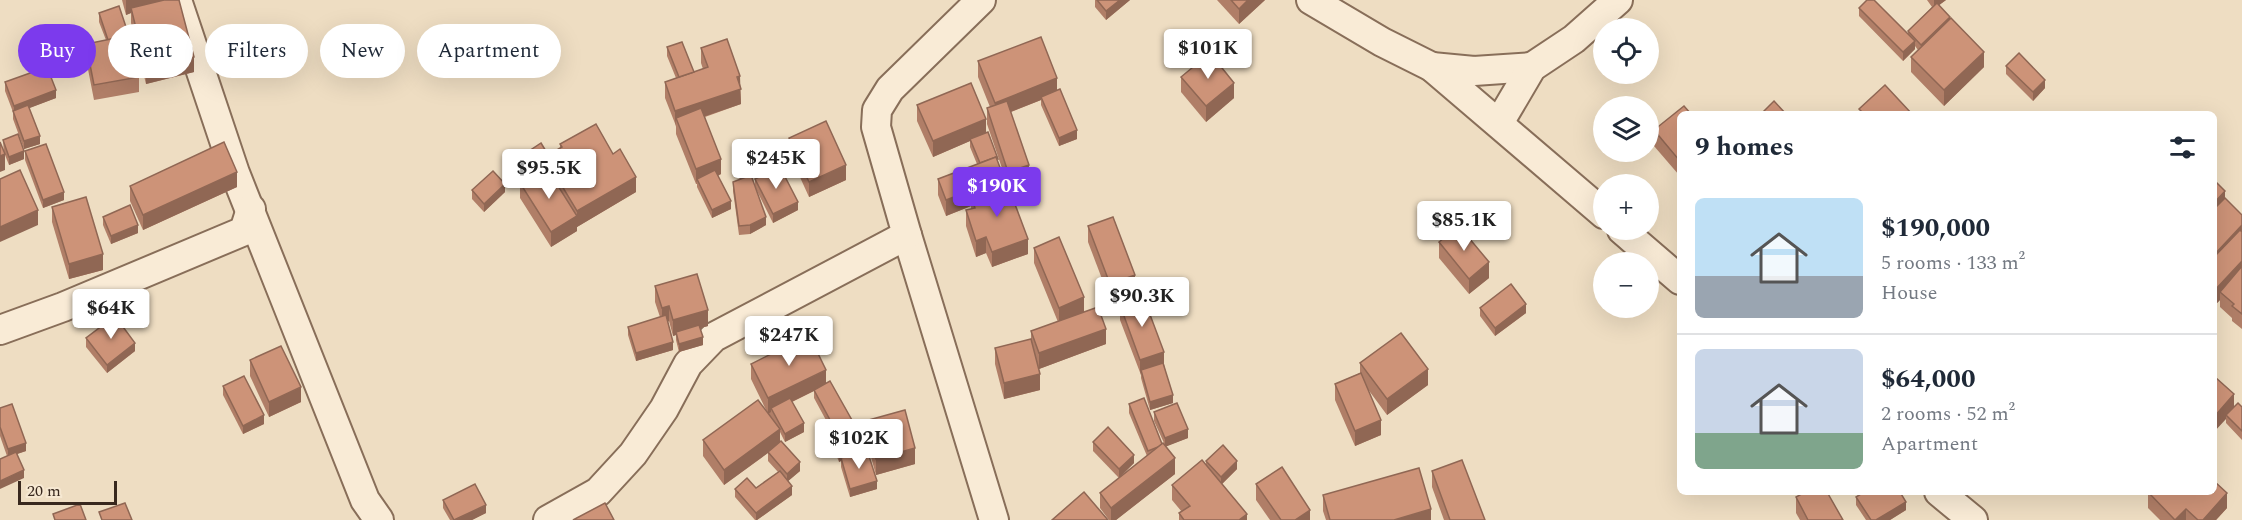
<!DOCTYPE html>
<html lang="en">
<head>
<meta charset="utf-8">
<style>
	body { margin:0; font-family:Spectral,serif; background:#f2f2f3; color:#1f2937; height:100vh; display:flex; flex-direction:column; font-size:22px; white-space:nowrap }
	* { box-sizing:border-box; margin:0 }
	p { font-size:20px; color:#747a83 }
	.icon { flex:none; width:33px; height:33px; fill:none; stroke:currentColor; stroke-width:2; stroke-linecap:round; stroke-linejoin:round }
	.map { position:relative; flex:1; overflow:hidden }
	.sheet { position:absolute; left:1677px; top:111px; width:540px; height:384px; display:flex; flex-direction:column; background:#fff; border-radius:9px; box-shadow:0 6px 24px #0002 }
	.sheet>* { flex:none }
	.hud { position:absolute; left:18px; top:24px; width:570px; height:54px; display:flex; gap:12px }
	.tools { position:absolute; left:1593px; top:18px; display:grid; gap:12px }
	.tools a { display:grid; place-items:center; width:66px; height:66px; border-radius:50%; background:#fff; box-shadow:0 6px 24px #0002; font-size:30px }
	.scale { position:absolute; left:18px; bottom:15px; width:99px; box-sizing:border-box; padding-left:6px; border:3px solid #38281e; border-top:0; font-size:16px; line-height:21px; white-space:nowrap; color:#38281e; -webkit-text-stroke:4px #f6e8d2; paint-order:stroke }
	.price { position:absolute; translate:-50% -51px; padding:0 14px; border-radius:6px; background:#fff; color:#222; font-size:20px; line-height:39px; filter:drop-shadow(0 2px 3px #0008) }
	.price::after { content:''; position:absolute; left:50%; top:36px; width:18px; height:14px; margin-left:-9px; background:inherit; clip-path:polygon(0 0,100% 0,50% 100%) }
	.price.active { background:#7c3aed; color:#fff }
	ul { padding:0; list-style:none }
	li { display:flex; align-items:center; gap:18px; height:150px; padding:0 18px }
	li+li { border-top:2px solid #e0e1e3 }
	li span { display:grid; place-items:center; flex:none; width:168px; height:120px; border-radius:9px; color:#555 }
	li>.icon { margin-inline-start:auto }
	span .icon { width:72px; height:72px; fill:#fffc; stroke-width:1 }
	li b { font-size:26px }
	h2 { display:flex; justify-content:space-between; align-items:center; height:72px; padding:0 18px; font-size:26px }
	.pill { padding:0 21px; border-radius:27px; background:#fff; box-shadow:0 6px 24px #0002; font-size:21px; line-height:54px }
	.pill.active { background:#7c3aed; color:#fff }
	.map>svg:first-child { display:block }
</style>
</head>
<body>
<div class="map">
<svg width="2242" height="520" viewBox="0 0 2242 520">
	<rect width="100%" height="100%" fill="#eeddc2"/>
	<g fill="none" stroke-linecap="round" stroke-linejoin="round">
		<g stroke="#886e59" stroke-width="32">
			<g id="street">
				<polyline points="177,0 235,173 365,500 379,520"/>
				<polyline points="1311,0 1382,42 1432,67 1604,214"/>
				<polyline points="1432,67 1474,71 1532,67"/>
				<polyline points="1499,123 1532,67 1574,39 1618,0"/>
				<polyline points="1622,230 1680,280"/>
				<polyline points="907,235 994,520"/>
				<polyline points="0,330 63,307 244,231 251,209"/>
				<polyline points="1939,492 1973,520"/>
				<polyline points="548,520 598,492 633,454 664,409 688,364 714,337 907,235 876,127 877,110 890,89 981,0"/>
			</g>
		</g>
		<use href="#street" stroke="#f9ebd6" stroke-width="28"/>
	</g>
	<g fill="#b07e67">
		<polygon points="122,0 179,0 194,72 146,84 131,23 131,13 126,15"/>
		<polygon points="1095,0 1130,0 1106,20 1095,7"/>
		<polygon points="1217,0 1265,0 1239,24"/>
		<polygon points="1927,0 1946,0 1939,5 1950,19 1984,67 1944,106 1911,72 1911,57 1918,50 1915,46 1915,49 1903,61 1859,16 1859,8 1908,34 1908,31 1932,7"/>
		<polygon points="99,13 139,77 139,92 94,100 86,59 86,44 106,40 99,22"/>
		<polygon points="667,47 694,72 703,69 701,63 701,48 740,87 741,104 705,117 721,174 718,176 731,209 712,218 697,187 697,184 696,184 676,134 676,126 665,98 665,82 676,78 667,56"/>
		<polygon points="978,61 1057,90 1077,139 1059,146 1041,105 1041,100 1011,112 1029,181 1009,187 1028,254 992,267 986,253 976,257 966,226 966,210 971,209 971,206 946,216 938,195 938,179 977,164 970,147 970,141 933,157 917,121 917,105 986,133 998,162 1004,184 1007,183 987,124 987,108 990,107 978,77"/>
		<polygon points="2006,66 2045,88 2033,101 2006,74"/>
		<polygon points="1181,77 1234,98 1206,122 1181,92"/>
		<polygon points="5,82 56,98 29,108 40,144 24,149 13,119 13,112 5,91"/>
		<polygon points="1680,114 1680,174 1679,175 1654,146 1654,130"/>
		<polygon points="789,138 846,180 809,197 789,153"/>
		<polygon points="3,140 24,159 9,165 5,155 5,170"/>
		<polygon points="560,144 636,192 577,227 577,231 551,247 520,198 520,183 525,180 517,167 517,159 555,165 555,151 560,148"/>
		<polygon points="25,151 64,200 43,208 25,160"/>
		<polygon points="733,152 770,168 751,176 766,225 750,234 739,235 733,191 733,182 740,180 733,160"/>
		<polygon points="755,179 798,210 773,223 755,187"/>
		<polygon points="130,186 237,187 143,230 130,201"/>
		<polygon points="472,190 505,192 484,212 472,199"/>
		<polygon points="2225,198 2242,215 2242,329 2232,321 2232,318 2220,307 2220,300 2214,306"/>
		<polygon points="52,207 103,270 69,279 52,222"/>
		<polygon points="103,217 138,233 111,244 103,225"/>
		<polygon points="1088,226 1135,291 1110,300 1088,242"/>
		<polygon points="1439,242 1489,278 1469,294 1439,258"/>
		<polygon points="1034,248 1084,312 1106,344 1039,369 1037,363 1040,390 1004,399 995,364 995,348 1031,340 1031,331 1058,322 1034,263"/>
		<polygon points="655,286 708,326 700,328 703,345 679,352 676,340 676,335 673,336 669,321 668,322 673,350 636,361 628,335 628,327 660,317 655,302"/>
		<polygon points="1120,305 1164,364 1173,403 1150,410 1141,378 1141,375 1120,320"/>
		<polygon points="1480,308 1526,313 1495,336 1480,316"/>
		<polygon points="86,338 135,351 107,373 86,347"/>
		<polygon points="250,360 301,402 269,417 250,376"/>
		<polygon points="1360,363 1428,385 1387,415 1367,388 1381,435 1355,446 1335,400 1335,384 1360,373"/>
		<polygon points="751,364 826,383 866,450 877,489 850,497 841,467 841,461 839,462 832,444 832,436 834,435 814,398 814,391 792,402 804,432 785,442 780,432 780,441 800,471 788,481 792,495 757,520 755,520 735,497 735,489 756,488 778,472 768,461 768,453 724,485 703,456 703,440 768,414 751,379"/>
		<polygon points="2214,378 2234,407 2242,407 2242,440 2226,423 2226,419"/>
		<polygon points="223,386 264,424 243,434 223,395"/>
		<polygon points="1129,404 1162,444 1164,443 1154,421 1154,412 1188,438 1166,446 1175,474 1116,520 1109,520 1100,508 1100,493 1147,456 1129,413"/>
		<polygon points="0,408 26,451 17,454 24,478 7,456 0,436"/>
		<polygon points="865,421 915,464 876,475 865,436"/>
		<polygon points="1093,442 1134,463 1119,478 1093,451"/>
		<polygon points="1206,461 1237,469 1222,484 1247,520 1179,520 1179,513 1182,512 1172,500 1172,485 1206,464"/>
		<polygon points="1432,471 1485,520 1444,520 1432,487"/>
		<polygon points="1256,484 1310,520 1270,520 1256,500"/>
		<polygon points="2148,492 2227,508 2216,520 2160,520 2148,508"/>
		<polygon points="1323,495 1431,520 1326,520 1323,511"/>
		<polygon points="1796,497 1843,520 1800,520 1796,513"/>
		<polygon points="1856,497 1906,510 1890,520 1866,520 1856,505"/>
		<polygon points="443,500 486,513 472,520 450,520 443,508"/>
	</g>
	<g fill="#906754">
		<polygon points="126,0 168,0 131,8 131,13 126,15"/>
		<polygon points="1120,0 1130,0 1106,20 1106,11"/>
		<polygon points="1248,0 1265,0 1239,24 1239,9"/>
		<polygon points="1934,0 1946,0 1934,9"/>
		<polygon points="1950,17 1950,25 1921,53 1921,45"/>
		<polygon points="1915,41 1915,49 1903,61 1903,52"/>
		<polygon points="1984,52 1984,67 1944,106 1944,90"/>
		<polygon points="194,57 194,72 146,84 146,68"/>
		<polygon points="740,76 741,104 679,125 676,118 675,127 675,111"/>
		<polygon points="1057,78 1057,94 1041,97 1041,100 995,118 995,103"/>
		<polygon points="2045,80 2045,88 2033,101 2033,92"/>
		<polygon points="1234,83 1234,98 1206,122 1206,106"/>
		<polygon points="56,90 56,98 14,114 14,106"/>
		<polygon points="986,119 986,135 970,139 970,141 933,157 933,141"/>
		<polygon points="1077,130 1077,139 1059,146 1059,138"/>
		<polygon points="40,136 40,144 24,149 24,141"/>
		<polygon points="24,151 24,159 9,165 9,157"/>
		<polygon points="5,154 5,170 0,172 0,156"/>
		<polygon points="721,159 721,174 699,183 697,179 696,184 696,169"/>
		<polygon points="1680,159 1680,174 1679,175 1679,160"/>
		<polygon points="770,160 770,168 740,180 740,172"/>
		<polygon points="846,165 846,180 809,197 809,182"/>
		<polygon points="1029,165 1029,181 1008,188 1008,172"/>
		<polygon points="555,166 555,174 553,171 553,175 530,190 530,181"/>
		<polygon points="237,172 237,187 143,230 143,215"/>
		<polygon points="636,177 636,192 577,227 577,231 551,247 551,232 577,216 577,211"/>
		<polygon points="1004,178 1004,193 971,196 971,206 946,216 946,200"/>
		<polygon points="505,184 505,192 484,212 484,204"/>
		<polygon points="2225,191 2225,206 2214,218 2214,203"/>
		<polygon points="64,192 64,200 43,208 43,200"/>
		<polygon points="731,201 731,209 712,218 712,210"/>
		<polygon points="798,202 798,210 773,223 773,214"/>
		<polygon points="38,210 38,225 0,242 0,227"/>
		<polygon points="766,217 766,225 750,234 750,225"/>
		<polygon points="138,225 138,233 111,244 111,236"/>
		<polygon points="2242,225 2242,241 2214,270 2214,255"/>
		<polygon points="986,237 986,253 976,257 976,241"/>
		<polygon points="1028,239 1028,254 992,267 992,252"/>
		<polygon points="103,254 103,270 69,279 69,264"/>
		<polygon points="2242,261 2242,276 2220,292 2220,300 2214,306 2214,291"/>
		<polygon points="1489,262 1489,278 1469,294 1469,279"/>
		<polygon points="1135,275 1135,291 1110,300 1110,284"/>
		<polygon points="1084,297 1084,313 1059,323 1059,308"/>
		<polygon points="1526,304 1526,313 1495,336 1495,328"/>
		<polygon points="669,306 669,321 662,324 662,308"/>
		<polygon points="708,310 708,326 677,335 676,332 676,335 673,336 673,320"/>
		<polygon points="1106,329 1106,344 1039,369 1039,353"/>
		<polygon points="703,337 703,345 679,352 679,344"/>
		<polygon points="673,342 673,350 636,361 636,353"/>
		<polygon points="135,343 135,351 107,373 107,365"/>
		<polygon points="1164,352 1164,367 1141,370 1140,375 1140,360"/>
		<polygon points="1428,369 1428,385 1387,415 1387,399"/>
		<polygon points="826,370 826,385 773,411 771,408 771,412 768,414 768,398"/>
		<polygon points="1040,374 1040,390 1004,399 1004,383"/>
		<polygon points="301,387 301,402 269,417 269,402"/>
		<polygon points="2234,394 2234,410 2226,415 2226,419 2214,432 2214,417"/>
		<polygon points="1173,395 1173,403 1150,410 1150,402"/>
		<polygon points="264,415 264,424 243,434 243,426"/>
		<polygon points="1381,420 1381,435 1355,446 1355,431"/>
		<polygon points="853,422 853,431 836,439 836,431"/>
		<polygon points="804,423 804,432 785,442 785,434"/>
		<polygon points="780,429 780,444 724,485 724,470"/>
		<polygon points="1188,429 1188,438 1165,447 1165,438"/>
		<polygon points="866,442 866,451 841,458 841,461 839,462 839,453"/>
		<polygon points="26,443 26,451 8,457 8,449"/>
		<polygon points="915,448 915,464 876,475 876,459"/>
		<polygon points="1134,455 1134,463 1119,478 1119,469"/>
		<polygon points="1175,458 1175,474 1116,520 1111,520 1111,508"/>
		<polygon points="1237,461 1237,469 1221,485 1221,477"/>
		<polygon points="800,462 800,471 787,482 787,474"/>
		<polygon points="24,470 24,478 0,489 0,481"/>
		<polygon points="877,481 877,489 850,497 850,489"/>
		<polygon points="792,486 792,495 757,520 756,520 756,513"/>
		<polygon points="2227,493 2227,508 2216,520 2203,520"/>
		<polygon points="1906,502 1906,510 1890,520 1876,520"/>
		<polygon points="486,505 486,513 472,520 455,520"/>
		<polygon points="1431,509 1431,520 1394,520"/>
		<polygon points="2186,509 2186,520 2175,520"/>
		<polygon points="1310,510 1310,520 1295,520"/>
		<polygon points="1247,514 1247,520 1239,520"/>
	</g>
	<g fill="#cd9378" stroke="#906754" stroke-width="1.5">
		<polygon points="164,0 179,0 194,57 146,68 131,8"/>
		<polygon points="1097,0 1120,0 1106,11"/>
		<polygon points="1231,0 1248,0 1239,9"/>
		<polygon points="1867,0 1874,0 1915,41 1903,52 1859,8"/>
		<polygon points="1937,3 1950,17 1921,45 1908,31"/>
		<polygon points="119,6 129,36 108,40 99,13"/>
		<polygon points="1951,18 1984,52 1944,90 1911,57"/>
		<polygon points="131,35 139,77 94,85 86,44"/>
		<polygon points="1041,37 1057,78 995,103 978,61"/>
		<polygon points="727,39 740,76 737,77 741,89 675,111 665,82 708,67 701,48"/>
		<polygon points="682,42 694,72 679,77 667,47"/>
		<polygon points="1210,53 1234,83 1206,106 1181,77"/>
		<polygon points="2019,53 2045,80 2033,92 2006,66"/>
		<polygon points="47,67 56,90 14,106 5,82"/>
		<polygon points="971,83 986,119 933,141 917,105"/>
		<polygon points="1885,85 1912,114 1864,114 1859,109"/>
		<polygon points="1060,89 1077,130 1059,138 1041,97"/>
		<polygon points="1007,101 1029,165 1008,172 987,108"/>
		<polygon points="1774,101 1786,114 1761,114"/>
		<polygon points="28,105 40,136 24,141 13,111"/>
		<polygon points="1684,106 1691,114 1680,114 1680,159 1679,160 1654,130"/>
		<polygon points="701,108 721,159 696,169 676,118"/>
		<polygon points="826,121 846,165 809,182 789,138"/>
		<polygon points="596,124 613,154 620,149 636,177 577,211 553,171 563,165 555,151 562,147 560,144"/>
		<polygon points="988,132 998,159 997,159 996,157 980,163 970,139"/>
		<polygon points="18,134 24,151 9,157 3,140"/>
		<polygon points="763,140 770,160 740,172 733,152"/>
		<polygon points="0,142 5,154 0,156"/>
		<polygon points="224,142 237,172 143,215 130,186"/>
		<polygon points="541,143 555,166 544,173 542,170 528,178 517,159"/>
		<polygon points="46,144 64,192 43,200 25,151"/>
		<polygon points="996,157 1004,178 946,200 938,179"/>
		<polygon points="780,167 798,202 773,214 755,179"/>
		<polygon points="20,170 38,210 0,227 0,179"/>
		<polygon points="542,170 544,173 548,170 577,216 551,232 520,183"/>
		<polygon points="715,170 731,201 712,210 697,179"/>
		<polygon points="493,171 505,184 484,204 472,190"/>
		<polygon points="751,175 766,217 750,225 739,226 733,182"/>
		<polygon points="2214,180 2225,191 2214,203"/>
		<polygon points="1007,183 1028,239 992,252 986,237 976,241 966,210 975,208 971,196"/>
		<polygon points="86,197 103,254 69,264 52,207"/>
		<polygon points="2225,198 2242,215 2242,225 2214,255 2214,209"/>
		<polygon points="130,205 138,225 111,236 103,217"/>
		<polygon points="1113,217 1135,275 1110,284 1088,226"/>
		<polygon points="1459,226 1489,262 1469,279 1439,242"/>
		<polygon points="2240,230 2242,232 2242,261 2214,291 2214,257"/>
		<polygon points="1059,237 1084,297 1059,308 1034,248"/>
		<polygon points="2242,266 2242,314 2232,306 2234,304 2220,292"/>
		<polygon points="697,274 708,310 673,320 669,306 662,308 655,286"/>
		<polygon points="1511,284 1526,304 1495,328 1480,308"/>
		<polygon points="1143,296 1164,352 1140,360 1120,305"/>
		<polygon points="1098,307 1106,329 1039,353 1031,331"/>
		<polygon points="666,315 673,342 636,353 628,327"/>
		<polygon points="115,316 135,343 107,365 86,338"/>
		<polygon points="699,325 703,337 679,344 676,332"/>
		<polygon points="1401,333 1428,369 1387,399 1360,363"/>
		<polygon points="809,335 826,370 768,398 751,364"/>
		<polygon points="1031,339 1040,374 1004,383 995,348"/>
		<polygon points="281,346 301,387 269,402 250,360"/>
		<polygon points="1163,363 1173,395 1150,402 1141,370"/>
		<polygon points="1361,373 1381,420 1355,431 1335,384"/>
		<polygon points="244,376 264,415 243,426 223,386"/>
		<polygon points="2215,377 2234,394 2214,417 2214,378"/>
		<polygon points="830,381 853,422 836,431 814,390"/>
		<polygon points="790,398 804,423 785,434 771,408"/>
		<polygon points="1144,398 1162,444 1158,447 1148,451 1129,404"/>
		<polygon points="758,400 780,429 724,470 703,440"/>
		<polygon points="1177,403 1188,429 1165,438 1154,412"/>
		<polygon points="2238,403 2242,407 2242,431 2226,415"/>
		<polygon points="12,404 26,443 8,449 0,427 0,408"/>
		<polygon points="905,410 915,448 876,459 865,421"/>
		<polygon points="859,425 866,442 839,453 832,436"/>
		<polygon points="1108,427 1134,455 1119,469 1093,442"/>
		<polygon points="781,441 800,462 787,474 768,452"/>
		<polygon points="1163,443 1175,458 1111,508 1100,493"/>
		<polygon points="1223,445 1237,461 1221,477 1206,461"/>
		<polygon points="867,450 877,481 850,489 841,458"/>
		<polygon points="16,452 24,470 0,481 0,459"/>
		<polygon points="1202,460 1247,514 1239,520 1184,520 1179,513 1190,506 1172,485"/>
		<polygon points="1462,460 1485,520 1450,520 1432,471"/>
		<polygon points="1282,467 1310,510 1295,520 1281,520 1256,484"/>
		<polygon points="1419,468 1431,509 1394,520 1330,520 1323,495"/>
		<polygon points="780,471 792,486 756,513 735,489 747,478 756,488"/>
		<polygon points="2214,481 2227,493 2203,520 2198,520 2186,509 2175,520 2148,492 2214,492"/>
		<polygon points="475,484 486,505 454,520 443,500"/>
		<polygon points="1084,492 1108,520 1052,520"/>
		<polygon points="1805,492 1827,492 1843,520 1808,520 1796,497"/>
		<polygon points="1864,492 1900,492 1906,502 1876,520 1871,520 1856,497"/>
		<polygon points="125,503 132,520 102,520 99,512"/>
		<polygon points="605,503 614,520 573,520"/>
		<polygon points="80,504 86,520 55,520 53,514"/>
	</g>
</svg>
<div class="tools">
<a><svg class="icon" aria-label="locate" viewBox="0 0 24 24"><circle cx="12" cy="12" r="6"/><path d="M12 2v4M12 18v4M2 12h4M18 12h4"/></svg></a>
<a><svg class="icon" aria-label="layers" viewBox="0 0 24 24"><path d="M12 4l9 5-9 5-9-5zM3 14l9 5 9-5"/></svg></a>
<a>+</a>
<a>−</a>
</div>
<div class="scale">20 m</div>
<b class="price" style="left:1208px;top:80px">$101K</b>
<b class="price" style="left:776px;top:190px">$245K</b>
<b class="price" style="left:549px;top:200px">$95.5K</b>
<b class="price active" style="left:997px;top:218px">$190K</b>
<b class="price" style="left:1464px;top:252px">$85.1K</b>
<b class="price" style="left:1142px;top:328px">$90.3K</b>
<b class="price" style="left:111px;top:340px">$64K</b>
<b class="price" style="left:789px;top:367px">$247K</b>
<b class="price" style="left:859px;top:470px">$102K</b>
<div class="hud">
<a class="pill active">Buy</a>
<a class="pill">Rent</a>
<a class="pill">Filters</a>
<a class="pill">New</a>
<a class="pill">Apartment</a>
</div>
<section class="sheet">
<h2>9 homes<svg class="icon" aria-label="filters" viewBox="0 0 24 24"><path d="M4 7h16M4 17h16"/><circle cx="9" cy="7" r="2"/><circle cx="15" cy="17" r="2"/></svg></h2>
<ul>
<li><span style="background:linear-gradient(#bfe0f5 65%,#9aa5b1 0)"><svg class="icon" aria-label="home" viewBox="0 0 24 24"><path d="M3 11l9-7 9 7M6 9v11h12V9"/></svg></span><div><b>$190,000</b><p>5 rooms · 133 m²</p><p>House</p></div></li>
<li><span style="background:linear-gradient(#c9d6e8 70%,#7fa58c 0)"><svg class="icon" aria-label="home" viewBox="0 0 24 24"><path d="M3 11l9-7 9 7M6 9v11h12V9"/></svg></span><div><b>$64,000</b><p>2 rooms · 52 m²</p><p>Apartment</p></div></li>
</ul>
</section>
</div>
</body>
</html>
